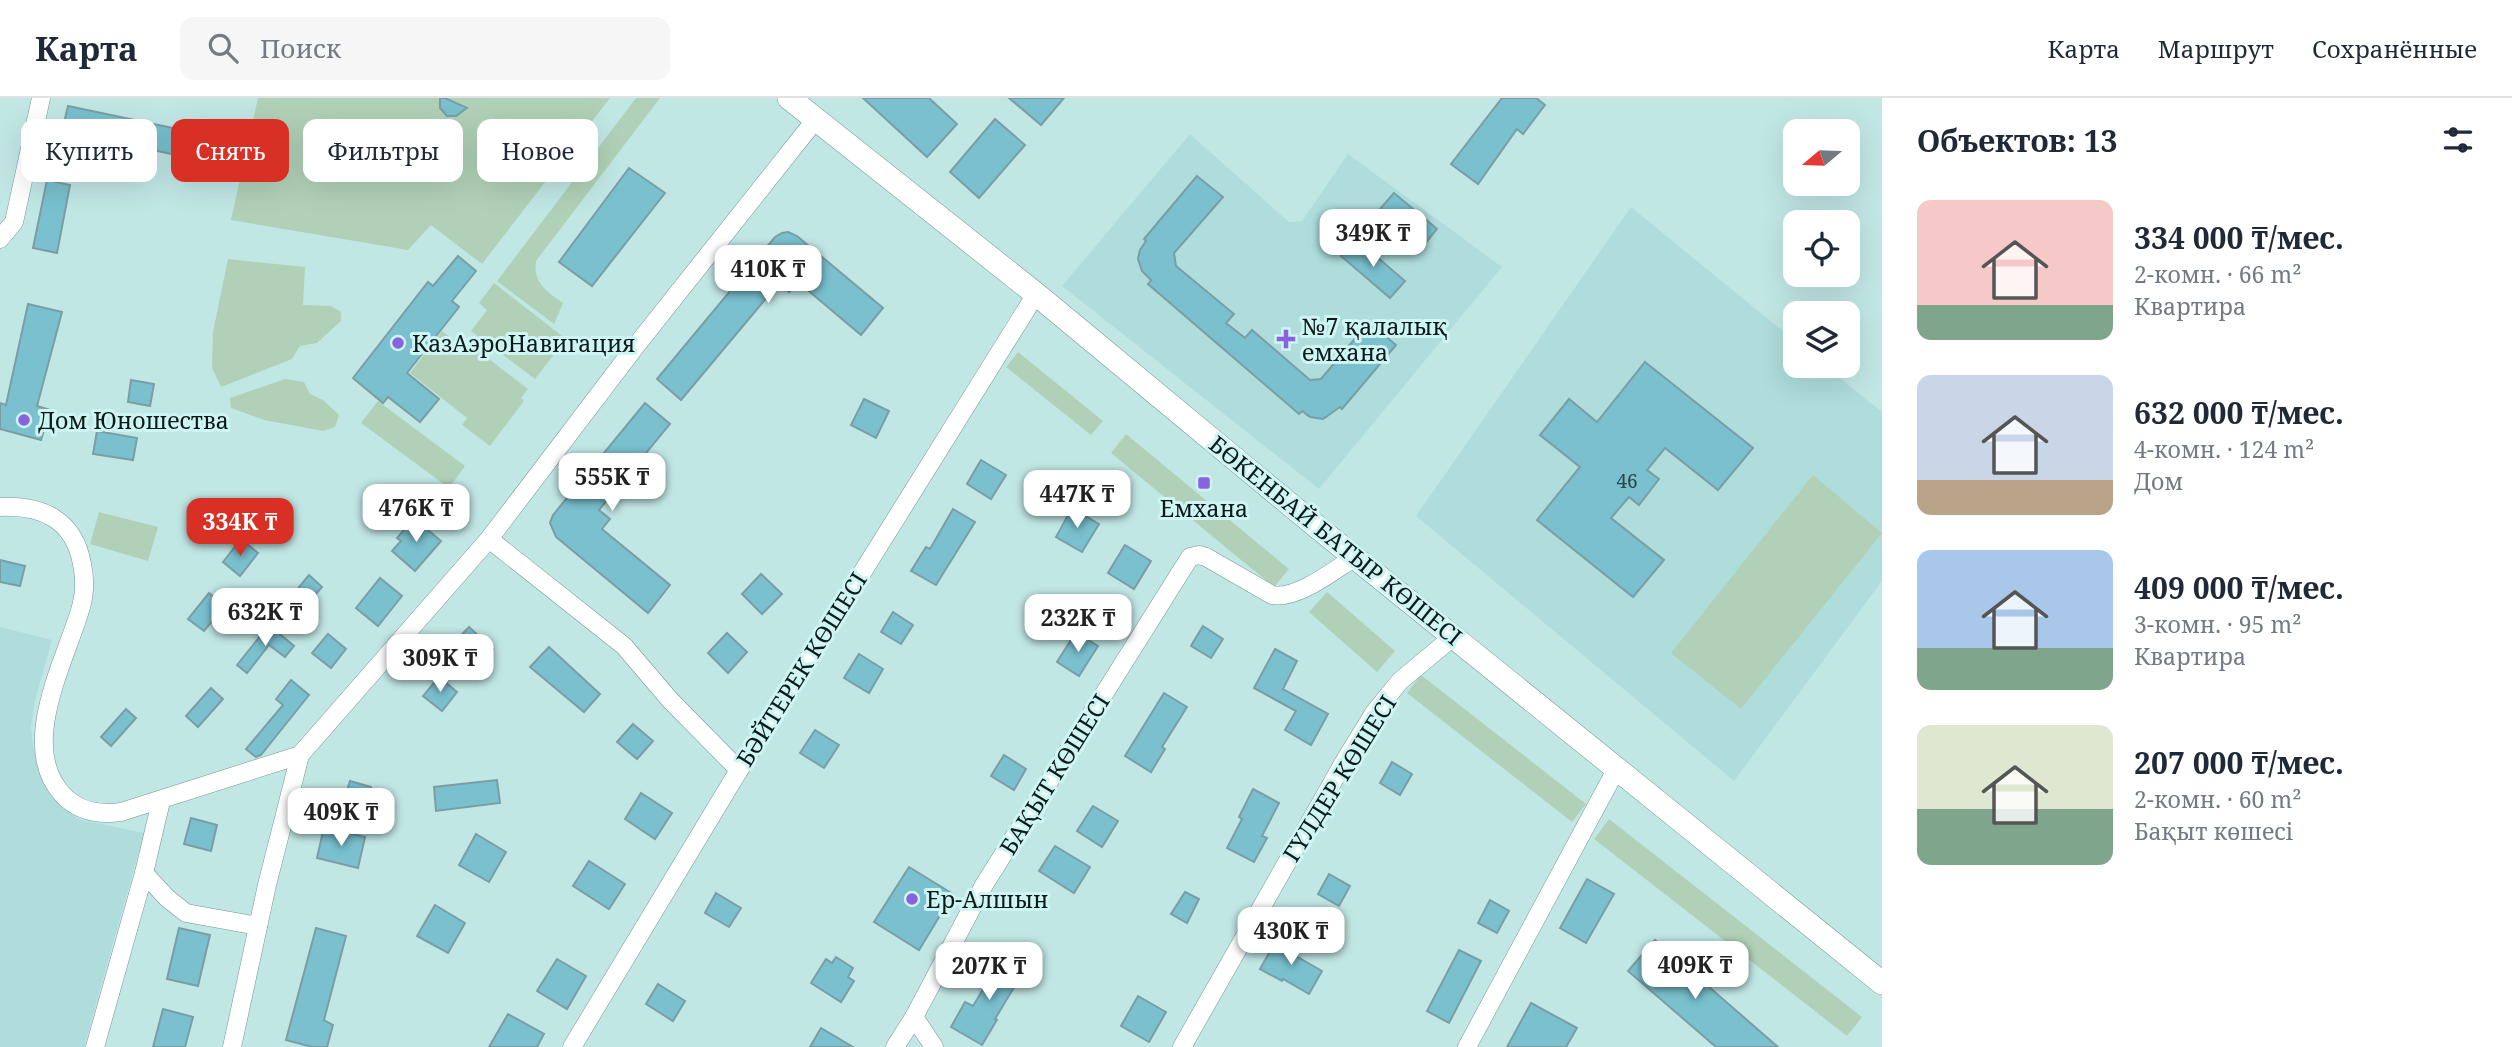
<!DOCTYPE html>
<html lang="ru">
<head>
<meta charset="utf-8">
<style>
	body { margin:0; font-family:"Noto Serif",serif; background:#f6f6f7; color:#1f2937; height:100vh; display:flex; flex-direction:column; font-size:26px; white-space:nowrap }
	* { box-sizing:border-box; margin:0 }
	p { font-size:23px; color:#747a83 }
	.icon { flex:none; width:38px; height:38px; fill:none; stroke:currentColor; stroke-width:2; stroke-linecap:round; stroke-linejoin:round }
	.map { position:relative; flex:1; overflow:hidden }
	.side { display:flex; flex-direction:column; background:#fff; width:630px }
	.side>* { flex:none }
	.hud { position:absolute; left:21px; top:21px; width:665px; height:63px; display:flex; gap:14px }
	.needle { width:46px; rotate:251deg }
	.tools { position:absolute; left:1783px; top:21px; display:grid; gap:14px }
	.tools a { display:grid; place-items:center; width:77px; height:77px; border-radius:14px; background:#fff; box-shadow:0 7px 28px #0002; font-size:35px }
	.price { position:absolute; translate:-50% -60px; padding:0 16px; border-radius:14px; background:#fff; color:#222; font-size:23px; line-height:46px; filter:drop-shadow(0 2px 4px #0008) }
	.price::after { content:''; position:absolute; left:50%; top:42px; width:21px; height:16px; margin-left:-10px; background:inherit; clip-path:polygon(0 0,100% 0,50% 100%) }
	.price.active { background:#d93025; color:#fff }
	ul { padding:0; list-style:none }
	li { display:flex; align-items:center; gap:21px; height:175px; padding:0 35px }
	li span { display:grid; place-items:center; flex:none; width:196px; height:140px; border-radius:14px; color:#555 }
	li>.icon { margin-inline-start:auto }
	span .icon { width:84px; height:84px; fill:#fffc; stroke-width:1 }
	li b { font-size:30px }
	h2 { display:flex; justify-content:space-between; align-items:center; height:84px; padding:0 35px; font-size:30px }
	.tag { padding:0 24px; border-radius:14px; background:#fff; box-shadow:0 7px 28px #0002; font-size:24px; line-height:63px }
	.tag.active { background:#d93025; color:#fff }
	header { display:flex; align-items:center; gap:42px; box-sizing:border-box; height:98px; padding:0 35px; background:#fff; border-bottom:2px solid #e0e1e3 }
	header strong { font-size:33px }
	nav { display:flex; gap:38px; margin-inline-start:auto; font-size:24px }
	.search { width:490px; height:63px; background:#f6f6f7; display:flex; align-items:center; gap:18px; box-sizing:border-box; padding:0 24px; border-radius:14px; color:#747a83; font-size:26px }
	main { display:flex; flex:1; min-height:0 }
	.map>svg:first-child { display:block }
</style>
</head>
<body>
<header>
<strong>Карта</strong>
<div class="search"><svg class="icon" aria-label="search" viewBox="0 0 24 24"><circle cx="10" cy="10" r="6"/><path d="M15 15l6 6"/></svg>Поиск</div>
<nav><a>Карта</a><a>Маршрут</a><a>Сохранённые</a></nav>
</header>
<main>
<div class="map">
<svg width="1882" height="949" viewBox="0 0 1882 949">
	<rect width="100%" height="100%" fill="#c1e7e5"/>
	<g fill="#aedddb">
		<polygon points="1190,36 1289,124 1302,123 1348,56 1502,169 1319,391 1062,188"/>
		<polygon points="1631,109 1795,243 1796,268 1825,268 1882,314 1882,483 1734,683 1416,418"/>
		<polygon points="0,529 52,542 35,602 31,629 33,648 45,687 78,721 144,735 84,949 0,949"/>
	</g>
	<g fill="#b0d1b7">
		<polygon points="258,0 610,0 482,166 431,127 408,152 231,122"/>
		<path d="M636 0H660L536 163C533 186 547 193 563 205L554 226 497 183Z"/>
		<polygon points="228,161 305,169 303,207 331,208 341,214 341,223 317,245 300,248 292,261 221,289 212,270 213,234"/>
		<polygon points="494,185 566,241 535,281 471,233 487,212 479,205"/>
		<polygon points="442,233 455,243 459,238 528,291 521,300 524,303 490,348 462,327 467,320 410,275"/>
		<polygon points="1018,254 1103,323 1091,337 1006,269"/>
		<polygon points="285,281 304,284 310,296 323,302 339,317 335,329 323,333 264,322 231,310 230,300"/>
		<polygon points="378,303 465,368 449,390 361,325"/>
		<polygon points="1126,336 1289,471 1274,489 1111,355"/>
		<polygon points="1813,377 1882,435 1741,611 1671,555"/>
		<polygon points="99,414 158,429 148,463 90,446"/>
		<polygon points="1327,494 1395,553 1377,574 1309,514"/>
		<polygon points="1421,577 1586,706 1572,724 1407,595"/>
		<polygon points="1609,721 1862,919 1847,938 1594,741"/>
	</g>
	<g fill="#7ac0cf" stroke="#7b9ea5" stroke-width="2">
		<polygon points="440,0 445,0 467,10 456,18 447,18 440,10"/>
		<polygon points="863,0 929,0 957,26 927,59"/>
		<polygon points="1009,0 1064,0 1041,27"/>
		<polygon points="1502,0 1536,0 1545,7 1523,36 1517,31 1478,86 1451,66"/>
		<polygon points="68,8 211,38 205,63 62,33"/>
		<polygon points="995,21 1025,47 979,100 950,74"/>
		<polygon points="629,70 665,95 592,188 559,164"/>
		<polygon points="1197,78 1223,99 1174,155 1176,168 1234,216 1226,225 1245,240 1252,232 1310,282 1321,281 1369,224 1396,247 1342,311 1340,309 1323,321 1310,319 1302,313 1299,316 1148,186 1151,182 1142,173 1138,161 1140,152 1146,143 1144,141"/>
		<polygon points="47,82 70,87 57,155 33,150"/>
		<polygon points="1394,95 1437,131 1424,147 1380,111"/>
		<polygon points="788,134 797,138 883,210 861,237 798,184 789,194 779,185 681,302 657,281 775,139 782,135"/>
		<polygon points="1356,141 1405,183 1390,200 1341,158"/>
		<polygon points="458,158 476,173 452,203 459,209 407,275 439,301 420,324 388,299 383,305 353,280 428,184 433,188"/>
		<polygon points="28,206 62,214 37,308 50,312 41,342 0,331 0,305 6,307"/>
		<polygon points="1645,264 1753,350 1718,392 1665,350 1647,372 1659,381 1639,407 1629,399 1611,420 1664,462 1633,499 1537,422 1580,369 1540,337 1569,301 1597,324"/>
		<polygon points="131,282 154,286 150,308 128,304"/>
		<polygon points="864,301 889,313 876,340 851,327"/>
		<polygon points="645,305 670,326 599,412 610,421 602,431 670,487 648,515 556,439 550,425 553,417"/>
		<polygon points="97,333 137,340 133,362 93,356"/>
		<polygon points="981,362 1006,377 991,401 967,386"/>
		<polygon points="1072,410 1099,426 1082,454 1056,439"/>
		<polygon points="953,411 975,424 936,487 911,473 926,449 930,451"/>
		<polygon points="414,420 441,443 415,473 392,453 401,443 397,440"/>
		<polygon points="241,441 258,455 240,478 223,464"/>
		<polygon points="1125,447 1151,463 1134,491 1108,475"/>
		<polygon points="0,462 25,468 20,488 0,484"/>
		<polygon points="761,476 782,496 762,516 742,496"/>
		<polygon points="309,477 322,489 308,505 295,494"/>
		<polygon points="380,480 402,498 378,528 356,510"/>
		<polygon points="209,495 225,508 204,533 188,521"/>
		<polygon points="893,514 913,527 901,546 881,534"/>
		<polygon points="269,527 294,548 285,559 269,547 247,575 237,567"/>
		<polygon points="1203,528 1223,541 1211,560 1191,548"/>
		<polygon points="469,529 493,551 472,573 449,550"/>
		<polygon points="1076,534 1098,548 1079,578 1057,564"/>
		<polygon points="727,535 747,554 728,575 708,555"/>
		<polygon points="328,536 346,551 331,570 312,555"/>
		<polygon points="549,549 600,596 584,614 530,569"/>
		<polygon points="1275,551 1297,563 1283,591 1328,616 1311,647 1285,632 1296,613 1254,590"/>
		<polygon points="859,556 883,571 869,595 844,580"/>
		<polygon points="439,579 457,594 442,613 423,598"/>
		<polygon points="291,582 309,597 261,657 256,659 246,651 283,607 276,601"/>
		<polygon points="211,590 223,601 198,629 186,618"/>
		<polygon points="1164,595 1187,609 1162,649 1165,651 1151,674 1125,658"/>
		<polygon points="126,611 136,620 111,648 101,639"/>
		<polygon points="633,626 653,643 637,661 617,644"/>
		<polygon points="815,632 839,647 824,670 800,655"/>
		<polygon points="1004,657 1026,671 1014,692 991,678"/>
		<polygon points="1392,664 1412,676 1400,697 1380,685"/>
		<polygon points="497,682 500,705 436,713 434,689"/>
		<polygon points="350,683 371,689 365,711 343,705"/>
		<polygon points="1253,691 1279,705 1262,738 1267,740 1254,764 1227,750 1242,721 1239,719"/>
		<polygon points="641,695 672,715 655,741 625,721"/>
		<polygon points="1093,708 1118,723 1102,749 1077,733"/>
		<polygon points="191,720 217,727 211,753 184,746"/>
		<polygon points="324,729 365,739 358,770 317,760"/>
		<polygon points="476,736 506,754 489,784 459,767"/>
		<polygon points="1055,748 1090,769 1074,795 1039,773"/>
		<polygon points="589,763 625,786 609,811 573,788"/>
		<polygon points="909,769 953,796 919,852 874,824"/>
		<polygon points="1329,776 1350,788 1339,808 1318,796"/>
		<polygon points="1587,781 1614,796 1586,845 1560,830"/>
		<polygon points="1185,794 1199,801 1187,825 1171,816"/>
		<polygon points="716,795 741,810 729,829 705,815"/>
		<polygon points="1490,802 1509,813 1497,835 1478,825"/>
		<polygon points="435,807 465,825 448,855 417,838"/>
		<polygon points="179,830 210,837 198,888 167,881"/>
		<polygon points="316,830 346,838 324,922 333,927 327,949 312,949 286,942"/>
		<polygon points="1277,841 1299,853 1296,858 1322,873 1309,896 1283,881 1282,883 1260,871"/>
		<polygon points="1655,842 1778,949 1716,949 1628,873"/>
		<polygon points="1459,852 1481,863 1449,925 1427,913"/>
		<polygon points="1003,858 1025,871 995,921 997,922 982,947 951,929 965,904 973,908"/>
		<polygon points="836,859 853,870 848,879 854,883 841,904 811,885 826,861 832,865"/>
		<polygon points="557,861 586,878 567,911 537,893"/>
		<polygon points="658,886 685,903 673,923 646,906"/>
		<polygon points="1138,898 1166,914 1149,944 1121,928"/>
		<polygon points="1531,905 1577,930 1566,949 1507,949"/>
		<polygon points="163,911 193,919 185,949 153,949"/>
		<polygon points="508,916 544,936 537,949 489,949"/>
		<polygon points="821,930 853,949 810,949"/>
	</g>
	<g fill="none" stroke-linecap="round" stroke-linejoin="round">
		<g stroke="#729694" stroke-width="19">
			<g id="minor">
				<polyline points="0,141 14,124 41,0"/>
				<path d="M0 409C43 407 74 422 82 466 85 480 85 495 81 509 66 562 17 648 63 697 79 714 99 717 121 714L300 657"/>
				<polyline points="489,441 624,548 670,602 739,672"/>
				<polyline points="144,775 167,800 186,815 258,828"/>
				<polyline points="914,919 934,949"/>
				<polyline points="95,949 144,775 161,703"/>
				<polyline points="232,949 267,787 300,657 489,441 635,249 816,21"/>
				<polyline points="572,949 739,672 1036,196"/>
				<path d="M895 949 914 919 984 787 1190 459 1199 457 1206 459 1272 497C1297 502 1334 472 1355 459"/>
				<polyline points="1182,949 1344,664 1374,615 1400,583 1454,538"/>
				<polyline points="1467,949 1617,670"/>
			</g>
		</g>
		<g stroke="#729694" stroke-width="24">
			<polyline id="major" points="789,0 1036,196 1316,428 1882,885"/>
		</g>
		<use href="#minor" stroke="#fff" stroke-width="18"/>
		<use href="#major" stroke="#fff" stroke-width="23"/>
	</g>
	<g fill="#8763de" stroke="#cef5f3" stroke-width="2.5">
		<path d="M1282.5 230.5h7v7h7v7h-7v7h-7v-7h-7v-7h7z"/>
		<circle cx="398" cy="245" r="7"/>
		<circle cx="24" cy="322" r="7"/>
		<rect x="1197" y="378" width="14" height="14" rx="3.5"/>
		<circle cx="912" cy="801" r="7"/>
	</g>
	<g text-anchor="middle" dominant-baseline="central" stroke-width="6" stroke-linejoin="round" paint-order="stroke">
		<g font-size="19" fill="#284446">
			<text x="1627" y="383">46</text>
		</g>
		<g font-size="23" fill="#0c1a19" stroke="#cef5f3" text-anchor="start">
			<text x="1302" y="228">№7 қалалық<tspan x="1302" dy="26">емхана</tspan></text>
			<text x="412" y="245">КазАэроНавигация</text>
			<text x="38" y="322">Дом Юношества</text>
			<text x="1204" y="410" text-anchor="middle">Емхана</text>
			<text x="926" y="801">Ер-Алшын</text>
		</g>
		<g font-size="23" fill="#0c1a19" stroke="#cef5f3">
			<text transform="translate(1336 442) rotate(39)">БӨКЕНБАЙ БАТЫР КӨШЕСІ</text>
			<text transform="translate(801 571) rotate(-58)">БӘЙТЕРЕК КӨШЕСІ</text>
			<text transform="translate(1054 676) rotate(-58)">БАҚЫТ КӨШЕСІ</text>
			<text transform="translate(1339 680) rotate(-58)">ГҮЛДЕР КӨШЕСІ</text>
		</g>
	</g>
</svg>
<div class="tools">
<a><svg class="needle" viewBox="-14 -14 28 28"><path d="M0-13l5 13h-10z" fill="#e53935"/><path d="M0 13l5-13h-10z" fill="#747a83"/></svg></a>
<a><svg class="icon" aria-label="locate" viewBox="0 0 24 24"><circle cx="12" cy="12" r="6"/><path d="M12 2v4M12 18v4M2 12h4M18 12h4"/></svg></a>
<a><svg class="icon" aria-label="layers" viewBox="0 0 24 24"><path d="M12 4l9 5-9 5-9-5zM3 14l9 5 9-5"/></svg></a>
</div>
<b class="price" style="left:1373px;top:171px">349K ₸</b>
<b class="price" style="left:768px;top:207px">410K ₸</b>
<b class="price" style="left:612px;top:415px">555K ₸</b>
<b class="price" style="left:1077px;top:432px">447K ₸</b>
<b class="price" style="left:416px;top:446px">476K ₸</b>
<b class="price active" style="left:240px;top:460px">334K ₸</b>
<b class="price" style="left:265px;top:550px">632K ₸</b>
<b class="price" style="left:1078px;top:556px">232K ₸</b>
<b class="price" style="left:440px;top:596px">309K ₸</b>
<b class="price" style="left:341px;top:750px">409K ₸</b>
<b class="price" style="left:1291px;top:869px">430K ₸</b>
<b class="price" style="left:1695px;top:903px">409K ₸</b>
<b class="price" style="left:989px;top:904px">207K ₸</b>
<div class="hud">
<a class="tag">Купить</a>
<a class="tag active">Снять</a>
<a class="tag">Фильтры</a>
<a class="tag">Новое</a>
</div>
</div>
<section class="side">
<h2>Объектов: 13<svg class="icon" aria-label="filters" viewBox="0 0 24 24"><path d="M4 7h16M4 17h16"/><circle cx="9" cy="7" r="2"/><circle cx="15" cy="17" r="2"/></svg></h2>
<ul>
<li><span style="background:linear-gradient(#f6c9c9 75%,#7fa58c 0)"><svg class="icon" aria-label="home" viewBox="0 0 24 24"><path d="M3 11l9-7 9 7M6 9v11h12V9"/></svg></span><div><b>334 000 ₸/мес.</b><p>2-комн. · 66 m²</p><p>Квартира</p></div></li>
<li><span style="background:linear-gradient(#c9d6e8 75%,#b9a48a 0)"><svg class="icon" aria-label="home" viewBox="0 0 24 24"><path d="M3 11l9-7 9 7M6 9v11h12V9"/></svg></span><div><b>632 000 ₸/мес.</b><p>4-комн. · 124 m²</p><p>Дом</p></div></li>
<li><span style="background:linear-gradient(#a9c7e8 70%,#7fa58c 0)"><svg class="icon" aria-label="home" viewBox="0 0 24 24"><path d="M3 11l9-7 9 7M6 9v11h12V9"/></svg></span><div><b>409 000 ₸/мес.</b><p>3-комн. · 95 m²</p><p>Квартира</p></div></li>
<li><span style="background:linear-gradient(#dfe7d0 60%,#7fa58c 0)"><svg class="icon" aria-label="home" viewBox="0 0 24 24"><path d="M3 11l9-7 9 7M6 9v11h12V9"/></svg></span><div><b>207 000 ₸/мес.</b><p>2-комн. · 60 m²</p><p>Бақыт көшесі</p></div></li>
</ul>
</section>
</main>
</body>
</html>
